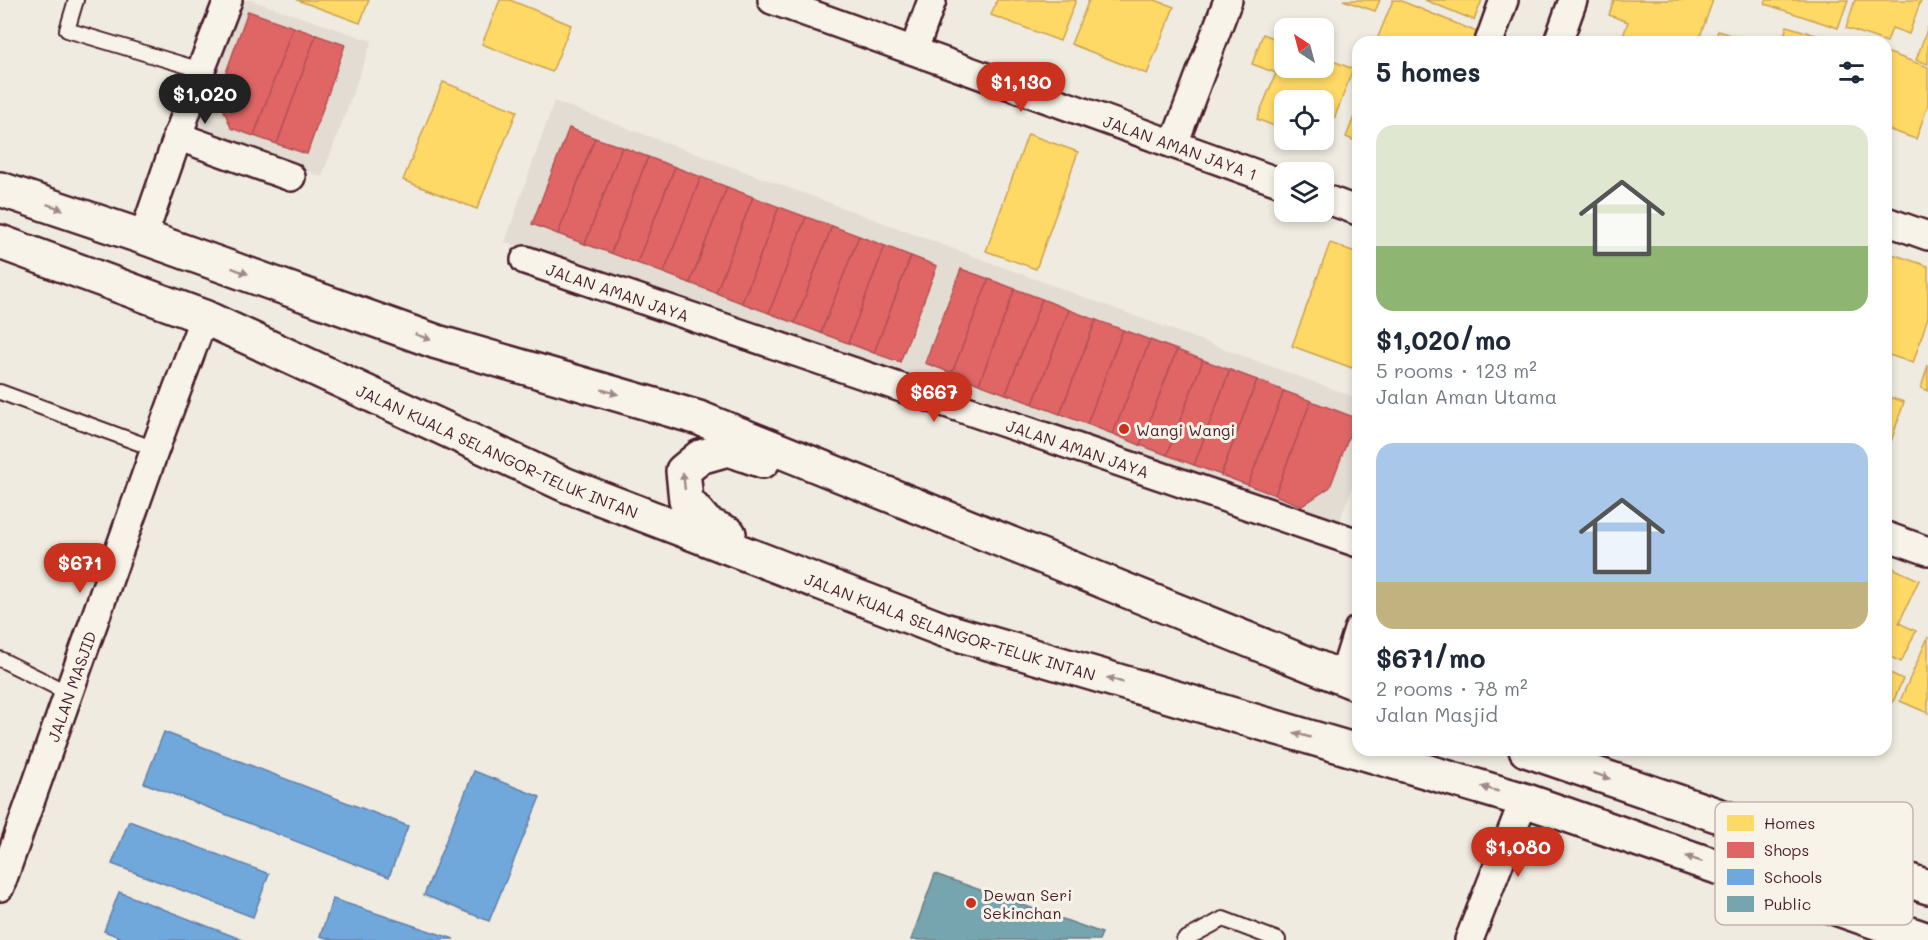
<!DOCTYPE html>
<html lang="en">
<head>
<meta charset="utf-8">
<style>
	body { margin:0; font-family:Mali,sans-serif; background:#f6f6f7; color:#1f2937; height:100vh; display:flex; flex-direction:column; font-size:22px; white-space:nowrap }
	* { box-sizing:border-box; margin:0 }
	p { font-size:20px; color:#747a83 }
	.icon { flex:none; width:33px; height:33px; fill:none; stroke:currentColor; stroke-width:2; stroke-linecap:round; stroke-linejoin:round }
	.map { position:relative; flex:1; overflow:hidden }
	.drawer { position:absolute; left:1352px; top:36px; width:540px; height:720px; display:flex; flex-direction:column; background:#fff; border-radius:18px; box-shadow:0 3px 9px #0003 }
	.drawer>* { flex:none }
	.needle { width:39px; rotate:324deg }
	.fabs { position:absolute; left:1274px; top:18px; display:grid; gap:12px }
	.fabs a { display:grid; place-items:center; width:60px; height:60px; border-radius:12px; background:#fff; box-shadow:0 3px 9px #0003; font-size:30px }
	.price { position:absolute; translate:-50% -51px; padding:0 14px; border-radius:21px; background:#c8321e; color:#fff; font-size:20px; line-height:39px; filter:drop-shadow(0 2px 3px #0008) }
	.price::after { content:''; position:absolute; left:50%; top:36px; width:18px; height:14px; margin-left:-9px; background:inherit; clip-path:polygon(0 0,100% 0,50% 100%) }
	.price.selected { background:#222; color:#fff }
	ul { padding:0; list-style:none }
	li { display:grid; align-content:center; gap:12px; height:318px; padding:0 24px }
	li span { display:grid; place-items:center; height:186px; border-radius:18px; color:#555 }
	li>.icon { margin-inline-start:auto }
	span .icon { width:108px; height:108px; fill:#fffc; stroke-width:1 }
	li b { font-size:26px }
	h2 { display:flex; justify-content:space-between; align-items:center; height:72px; padding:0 24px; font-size:26px }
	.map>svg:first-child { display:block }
</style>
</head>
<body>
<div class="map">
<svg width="1928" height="940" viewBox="0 0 1928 940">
	<rect width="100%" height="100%" fill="#f0ebe0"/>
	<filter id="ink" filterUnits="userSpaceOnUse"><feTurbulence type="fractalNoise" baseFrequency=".0167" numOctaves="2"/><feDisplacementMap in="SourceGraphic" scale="12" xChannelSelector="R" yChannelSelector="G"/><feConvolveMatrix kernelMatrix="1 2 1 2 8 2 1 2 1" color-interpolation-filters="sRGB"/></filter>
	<g filter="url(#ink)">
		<g fill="#e3dcd2">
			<polygon points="240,0 251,0 372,41 322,177 193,129"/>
			<polygon points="554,101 1357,398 1357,474 1338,526 505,242"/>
		</g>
		<g fill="#ffd966" stroke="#c9a154" stroke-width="1.5">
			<polygon points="297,0 369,0 360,23"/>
			<polygon points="500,0 510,0 571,25 552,72 482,44"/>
			<polygon points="997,0 1076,0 1060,41 991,15"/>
			<polygon points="1089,0 1155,0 1174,7 1147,74 1071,44"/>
			<polygon points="1343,0 1380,0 1375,11"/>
			<polygon points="1393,0 1399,0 1489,37 1487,42 1376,42"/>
			<polygon points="1425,0 1482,0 1474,20"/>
			<polygon points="1614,0 1713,0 1698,42 1621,42 1628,22 1609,15"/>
			<polygon points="1766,0 1848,0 1838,28 1765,4"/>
			<polygon points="1855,0 1921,0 1909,34 1892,28 1887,42 1846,28"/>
			<polygon points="1787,26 1822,37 1820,42 1782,42"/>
			<polygon points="1928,27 1928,64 1916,60"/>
			<polygon points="1718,31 1753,42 1714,42"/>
			<polygon points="1263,34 1284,42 1284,68 1323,68 1323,57 1353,69 1333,122 1323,118 1323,100 1284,100 1284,130 1257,119 1276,73 1252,64"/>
			<polygon points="1886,52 1928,67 1928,105 1916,139 1887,129 1886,132"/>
			<polygon points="443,82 517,111 477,209 403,180"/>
			<polygon points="1358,107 1358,142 1346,137"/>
			<polygon points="1028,134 1078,152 1036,269 986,251"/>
			<polygon points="1330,243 1358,253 1358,363 1355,369 1292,346"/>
			<polygon points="1886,252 1928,266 1928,317 1913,363 1886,354"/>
			<polygon points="1928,365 1928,391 1921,388"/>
			<polygon points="1886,396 1904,402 1886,457"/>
			<polygon points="1886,565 1919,580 1899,623 1916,631 1901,662 1886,655"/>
			<polygon points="1928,637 1928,713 1900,701"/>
			<polygon points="1886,671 1903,679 1886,718"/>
		</g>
		<g fill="#e06666" stroke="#b35154" stroke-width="1.5">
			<polygon points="248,11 293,27 254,136 231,128 218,95"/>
			<polygon points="293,27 316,35 277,144 254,136"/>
			<polygon points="316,35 345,45 307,154 277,144"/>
			<polygon points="569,128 595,138 558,234 532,224"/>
			<polygon points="595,138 622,147 585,244 558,234"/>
			<polygon points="622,147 648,157 611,253 585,244"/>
			<polygon points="648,157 675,167 637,263 611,253"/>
			<polygon points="675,167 701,177 664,273 637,263"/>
			<polygon points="701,177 727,187 690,283 664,273"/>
			<polygon points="727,187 753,197 716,293 690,283"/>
			<polygon points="753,197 779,207 742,303 716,293"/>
			<polygon points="779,207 806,217 769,313 742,303"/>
			<polygon points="806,217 832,226 795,323 769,313"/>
			<polygon points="832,226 859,236 821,333 795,323"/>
			<polygon points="859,236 885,246 848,343 821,333"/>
			<polygon points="885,246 911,256 874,353 848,343"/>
			<polygon points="911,256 937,266 900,362 874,353"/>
			<polygon points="961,269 989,279 952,373 925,363"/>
			<polygon points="989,279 1015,289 979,384 952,373"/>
			<polygon points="1015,289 1042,299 1006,394 979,384"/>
			<polygon points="1042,299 1069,310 1033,404 1006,394"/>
			<polygon points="1069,310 1096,320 1060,414 1033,404"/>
			<polygon points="1096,320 1123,330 1087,424 1060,414"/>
			<polygon points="1123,330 1150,340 1113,434 1087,424"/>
			<polygon points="1150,340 1177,350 1140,445 1113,434"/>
			<polygon points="1177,350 1203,360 1167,455 1140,445"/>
			<polygon points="1203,360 1230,370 1194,465 1167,455"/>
			<polygon points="1230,370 1257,380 1221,475 1194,465"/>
			<polygon points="1257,380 1284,391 1248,485 1221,475"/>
			<polygon points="1284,391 1311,401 1275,495 1248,485"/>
			<polygon points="1311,401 1356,418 1330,487 1302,506 1275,495"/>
		</g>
		<g fill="#6fa8dc" stroke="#647fa7" stroke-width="1.5">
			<polygon points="164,732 408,826 389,877 144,783"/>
			<polygon points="474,771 540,797 489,921 424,895"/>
			<polygon points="129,821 269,874 253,917 112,864"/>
			<polygon points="119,892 243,940 127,940 104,931"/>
			<polygon points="333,899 454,939 333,940 320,936"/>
		</g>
		<polygon fill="#76a5af" stroke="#697d87" stroke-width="1.5" points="935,874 1102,933 1099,940 911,940"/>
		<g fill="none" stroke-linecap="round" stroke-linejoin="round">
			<g stroke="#4a1f2b" stroke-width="18">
				<g id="service">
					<polyline points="76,0 67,30 201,70"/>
					<polyline points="0,392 155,449"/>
					<polyline points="0,659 68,693"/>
					<polyline points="1184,940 1223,919 1278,940"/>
				</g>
			</g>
			<g stroke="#4a1f2b" stroke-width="32">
				<g id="minor">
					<path id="s1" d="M772 0 1284 184"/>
					<polyline points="1489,42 1504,0"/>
					<polyline points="1558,42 1573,0"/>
					<polyline points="914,50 932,0"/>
					<polyline points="177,136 291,177"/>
					<polyline points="1174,144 1228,0"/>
					<polyline points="1323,198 1358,211"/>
					<polyline points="1886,221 1928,236"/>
					<polyline points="143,237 201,70 228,0"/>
					<path id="s2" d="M525 260 1358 543"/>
					<polyline points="1886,536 1928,551"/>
					<polyline points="1343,678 1358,630"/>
					<path id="s3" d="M0 887 155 449 204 317"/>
					<polyline points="1469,940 1524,800"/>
				</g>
			</g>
			<g stroke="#4a1f2b" stroke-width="38">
				<g id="trunk">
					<polyline points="0,189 143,237 437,342 699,418 1358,684"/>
					<path id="s4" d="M0 242 204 317 566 485 944 630 1524 800 1928 940"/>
					<polyline points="729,534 707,524 686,500 683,471 700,457 728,449 763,461"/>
					<polyline points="1526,750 1928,887"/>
				</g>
			</g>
			<use href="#service" stroke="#f7f3e8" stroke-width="14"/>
			<use href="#minor" stroke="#f7f3e8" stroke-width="27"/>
			<use href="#trunk" stroke="#f7f3e8" stroke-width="33"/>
		</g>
		<defs><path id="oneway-solid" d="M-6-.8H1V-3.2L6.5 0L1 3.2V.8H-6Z" transform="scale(1.5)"/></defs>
		<g fill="#a0898a">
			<use href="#oneway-solid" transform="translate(55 207) rotate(19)"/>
			<use href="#oneway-solid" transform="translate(240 271) rotate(20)"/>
			<use href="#oneway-solid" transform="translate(423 337) rotate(20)"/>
			<use href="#oneway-solid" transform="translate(610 392) rotate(16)"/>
			<use href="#oneway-solid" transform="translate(684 481) rotate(-96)"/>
			<use href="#oneway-solid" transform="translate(1115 680) rotate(-164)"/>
			<use href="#oneway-solid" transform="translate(1302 735) rotate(-164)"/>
			<use href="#oneway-solid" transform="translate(1602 776) rotate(19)"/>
			<use href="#oneway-solid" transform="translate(1490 789) rotate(-164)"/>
			<use href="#oneway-solid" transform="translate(1694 859) rotate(-161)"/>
		</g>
	</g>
	<g fill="#c8321e" stroke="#f7f3e8" stroke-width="2">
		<circle cx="1124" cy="429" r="6"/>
		<circle cx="971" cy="903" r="6"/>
	</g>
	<g text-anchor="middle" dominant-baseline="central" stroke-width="6" stroke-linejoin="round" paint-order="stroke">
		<g font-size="16" fill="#4a1f2b" stroke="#f7f3e8">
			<text stroke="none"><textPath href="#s1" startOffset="434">JALAN AMAN JAYA 1</textPath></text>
			<text stroke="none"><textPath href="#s2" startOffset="98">JALAN AMAN JAYA</textPath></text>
			<text stroke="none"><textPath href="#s2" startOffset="584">JALAN AMAN JAYA</textPath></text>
			<text stroke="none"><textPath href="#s4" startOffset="540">JALAN KUALA SELANGOR-TELUK INTAN</textPath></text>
			<text stroke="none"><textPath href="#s4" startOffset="1026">JALAN KUALA SELANGOR-TELUK INTAN</textPath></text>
			<text stroke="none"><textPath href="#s3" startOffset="213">JALAN MASJID</textPath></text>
		</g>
		<g font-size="16" fill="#4a1f2b" stroke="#f7f3e8" text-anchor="start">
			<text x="1136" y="429">Wangi Wangi</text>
			<text x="983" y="894">Dewan Seri<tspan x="983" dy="18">Sekinchan</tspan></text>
		</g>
	</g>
	<rect x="1715" y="802" width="198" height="123" rx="9" fill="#f7f3e8" stroke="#c3b3af" stroke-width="1.5"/>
	<rect x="1727" y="815" width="27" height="16" fill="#ffd966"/>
	<rect x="1727" y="842" width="27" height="16" fill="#e06666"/>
	<rect x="1727" y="869" width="27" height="16" fill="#6fa8dc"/>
	<rect x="1727" y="896" width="27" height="16" fill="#76a5af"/>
	<g font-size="16" fill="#4a1f2b">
		<text x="1764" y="829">Homes</text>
		<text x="1764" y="856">Shops</text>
		<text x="1764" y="883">Schools</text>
		<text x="1764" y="910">Public</text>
	</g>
</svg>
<div class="fabs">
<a><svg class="needle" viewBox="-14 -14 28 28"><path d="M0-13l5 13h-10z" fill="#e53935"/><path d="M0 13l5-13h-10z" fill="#747a83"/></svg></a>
<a><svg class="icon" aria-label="locate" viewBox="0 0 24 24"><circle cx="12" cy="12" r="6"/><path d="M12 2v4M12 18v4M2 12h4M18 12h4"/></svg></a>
<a><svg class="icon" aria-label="layers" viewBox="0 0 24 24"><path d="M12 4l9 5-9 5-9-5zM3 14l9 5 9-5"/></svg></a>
</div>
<b class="price" style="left:1021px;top:113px">$1,130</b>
<b class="price selected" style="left:205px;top:125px">$1,020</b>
<b class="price" style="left:934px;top:423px">$667</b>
<b class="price" style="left:80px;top:594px">$671</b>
<b class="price" style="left:1518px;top:878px">$1,080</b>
<section class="drawer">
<h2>5 homes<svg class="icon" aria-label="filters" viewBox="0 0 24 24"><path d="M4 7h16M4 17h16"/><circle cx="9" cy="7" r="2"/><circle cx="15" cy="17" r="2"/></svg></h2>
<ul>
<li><span style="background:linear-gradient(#dfe7d0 65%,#8fb573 0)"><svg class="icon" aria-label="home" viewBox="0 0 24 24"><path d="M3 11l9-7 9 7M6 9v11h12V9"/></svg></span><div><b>$1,020/mo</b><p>5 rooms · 123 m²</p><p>Jalan Aman Utama</p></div></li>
<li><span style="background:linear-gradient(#a9c7e8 75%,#c2b280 0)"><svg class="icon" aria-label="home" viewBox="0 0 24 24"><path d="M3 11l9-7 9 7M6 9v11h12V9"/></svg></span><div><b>$671/mo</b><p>2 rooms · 78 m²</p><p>Jalan Masjid</p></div></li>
</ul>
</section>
</div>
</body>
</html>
